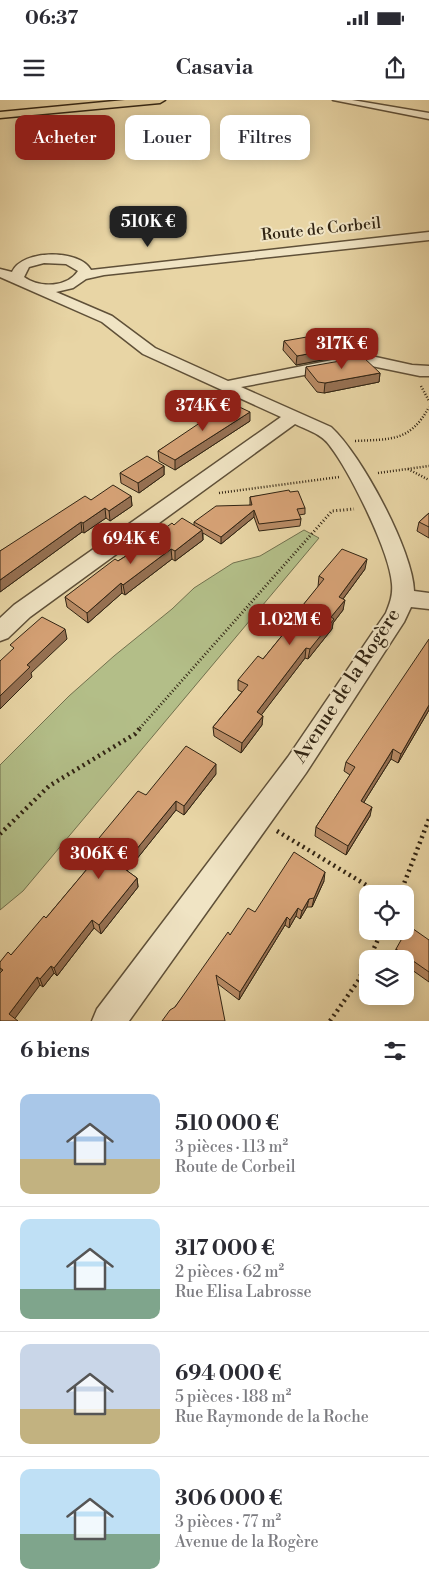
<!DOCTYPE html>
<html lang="fr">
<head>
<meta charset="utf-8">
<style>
	body { margin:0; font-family:"Libre Bodoni",serif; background:#f2f2f3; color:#2b2b33; height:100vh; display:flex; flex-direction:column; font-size:19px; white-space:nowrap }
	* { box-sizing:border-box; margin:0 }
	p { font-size:16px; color:#7c7c81 }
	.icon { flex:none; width:28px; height:28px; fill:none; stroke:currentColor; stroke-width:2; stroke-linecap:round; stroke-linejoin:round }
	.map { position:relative; height:921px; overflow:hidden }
	.drawer { display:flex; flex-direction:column; background:#fff; flex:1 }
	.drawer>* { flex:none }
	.guide { position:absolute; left:15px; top:15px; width:400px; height:45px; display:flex; gap:10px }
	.buttons { position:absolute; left:359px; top:785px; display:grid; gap:10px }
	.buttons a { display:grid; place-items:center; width:55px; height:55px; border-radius:10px; background:#fff; box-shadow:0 2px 12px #0003; font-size:25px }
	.price { position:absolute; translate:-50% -42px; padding:0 11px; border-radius:10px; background:#8f2418; color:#fff; font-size:16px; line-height:32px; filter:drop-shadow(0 1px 2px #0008) }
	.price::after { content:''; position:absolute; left:50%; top:30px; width:15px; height:11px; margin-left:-8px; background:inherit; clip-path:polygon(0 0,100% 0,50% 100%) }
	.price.active { background:#222; color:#fff }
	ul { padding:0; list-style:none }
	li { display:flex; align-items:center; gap:15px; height:125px; padding:0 20px }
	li+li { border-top:1px solid #e1e1e2 }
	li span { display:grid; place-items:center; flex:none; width:140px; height:100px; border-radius:10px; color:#555 }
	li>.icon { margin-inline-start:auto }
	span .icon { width:60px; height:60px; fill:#fffc; stroke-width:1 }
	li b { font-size:21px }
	h2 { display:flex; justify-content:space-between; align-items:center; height:60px; padding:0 20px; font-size:21px }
	.tag { padding:0 18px; border-radius:10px; background:#fff; box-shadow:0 2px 12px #0003; font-size:18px; line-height:45px }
	.tag.active { background:#8f2418; color:#fff }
	.status { display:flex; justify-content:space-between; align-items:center; height:35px; padding:0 25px; background:#fff; direction:ltr }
	.status svg { height:14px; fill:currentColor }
	header { display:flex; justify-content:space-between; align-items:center; height:65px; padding:0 20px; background:#fff; font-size:22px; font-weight:600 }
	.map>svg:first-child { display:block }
</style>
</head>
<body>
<div class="status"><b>06:37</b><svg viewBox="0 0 49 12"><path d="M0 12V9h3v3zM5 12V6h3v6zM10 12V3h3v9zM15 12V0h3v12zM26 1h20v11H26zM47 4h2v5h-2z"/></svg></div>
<header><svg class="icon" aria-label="menu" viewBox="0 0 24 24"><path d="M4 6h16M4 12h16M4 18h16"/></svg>Casavia<svg class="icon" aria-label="share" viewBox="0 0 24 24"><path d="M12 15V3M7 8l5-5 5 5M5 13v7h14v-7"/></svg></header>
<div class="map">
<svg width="429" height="921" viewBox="0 0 429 921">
	<rect width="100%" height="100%" fill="#e8d5a5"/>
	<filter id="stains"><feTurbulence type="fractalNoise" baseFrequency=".004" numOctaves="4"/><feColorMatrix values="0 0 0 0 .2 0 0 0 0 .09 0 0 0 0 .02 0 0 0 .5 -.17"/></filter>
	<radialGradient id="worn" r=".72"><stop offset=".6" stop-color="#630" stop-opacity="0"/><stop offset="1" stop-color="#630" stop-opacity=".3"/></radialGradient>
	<polygon fill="#b3be88" stroke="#72714e" points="304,430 319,438 23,791 0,810 0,665 69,596 114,556 172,509 194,488 233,463 260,456"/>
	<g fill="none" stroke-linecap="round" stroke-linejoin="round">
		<g stroke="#5f5038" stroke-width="3">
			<g id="minor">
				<polygon points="333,0 352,0 429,13 429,19"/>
				<path d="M429 132V140L104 175 86 179 73 188 56 192 112 216 155 248 228 281 362 254 412 265 429 266V276H420L362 264 241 287 331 327C361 354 413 451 414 491L429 493V509L411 507 404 522 306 673 129 921H92L97 909 288 657 386 513C390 503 393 495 392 484 390 452 350 372 330 346 322 334 307 330 295 324L30 517 8 538 0 541V518L14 505 281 317 143 254 102 222 0 177V169L12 172C22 149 80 149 91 170ZM44 163 66 164 78 171C67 188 39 188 24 177L29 167Z"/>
			</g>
		</g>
		<g stroke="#312413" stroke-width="3">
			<polygon id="major" points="125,0 165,0 160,3 0,18 0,12"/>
		</g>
		<g stroke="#312413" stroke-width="2.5" stroke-dasharray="1 2" stroke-linecap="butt">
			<polyline points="421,286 429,301"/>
			<path d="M355 341C391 339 410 342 429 307"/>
			<polyline points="408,369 429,380"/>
			<polyline points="378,373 429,366"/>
			<polyline points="219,393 339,377"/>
		</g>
		<polyline stroke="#312413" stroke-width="3" stroke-dasharray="1 2.5" stroke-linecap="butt" points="140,628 332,411 354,409"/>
		<g stroke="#312413" stroke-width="4.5" stroke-dasharray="2 4" stroke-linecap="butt">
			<polyline points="277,731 381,794"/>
			<polyline points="0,734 49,686 135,634 141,627"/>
			<polyline points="400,794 429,719"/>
			<polyline points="369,859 382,831"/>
			<polyline points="330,921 358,881 368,861"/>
		</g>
		<use href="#minor" fill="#f0e4c4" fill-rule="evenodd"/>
		<use href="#major" fill="#e8d5a5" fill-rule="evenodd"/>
	</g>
	<g fill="#b88b65" stroke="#312413">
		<polygon points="284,241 354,245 353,254 296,265 283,250"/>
		<polygon points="306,267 380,273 379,282 324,293 317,292 305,277"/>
		<polygon points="219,313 250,321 175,370 159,361 158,351"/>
		<polygon points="164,366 164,375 139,393 121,383 120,373"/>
		<polygon points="290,392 305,408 305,414 299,415 301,419 300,426 259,431 254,417 221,444 203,433 203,440 175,461 172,459 125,495 122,493 88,523 67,507 65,497 118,461 174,425 194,426 194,422 250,405 250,397"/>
		<polygon points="131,396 132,406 110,421 106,418 84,433 82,432 0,492 0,451 91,400"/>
		<polygon points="429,413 429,438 417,431 419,422"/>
		<polygon points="365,469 343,499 343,510 333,523 332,529 308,559 305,558 261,615 262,625 241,653 214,636 213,627 242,592 238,590 238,580 263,559 285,532 286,526 318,487 319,476"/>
		<polygon points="429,610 398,663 391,659 364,702 370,716 346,755 315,736 316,727 350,675 344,671 346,662"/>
		<polygon points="216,674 184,715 176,710 127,771 137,778 138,787 101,834 94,828 57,876 54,873 43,887 40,885 0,921 1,872 0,862 11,855 46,818 104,749 101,747 99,738 146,695"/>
		<polygon points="324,781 312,807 307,807 300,819 296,816 289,828 285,825 239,900 218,884 175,907 230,835 255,812"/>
		<polygon points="429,840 429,882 405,865 405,859 396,859 393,857 396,849"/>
	</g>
	<g fill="#967153" stroke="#312413">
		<polygon points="354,245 353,254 296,265 297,256"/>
		<polygon points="380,273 379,282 324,293 325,283"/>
		<polygon points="250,312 250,321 175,370 175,360"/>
		<polygon points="164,366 164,375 139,393 138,383"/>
		<polygon points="131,396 132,406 110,421 109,411"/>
		<polygon points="105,408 106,418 84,433 83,423"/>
		<polygon points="254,410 254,417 221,444 221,437"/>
		<polygon points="81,422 82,432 0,492 0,480"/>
		<polygon points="202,430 203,440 175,461 175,451"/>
		<polygon points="171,449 172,459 125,495 123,485"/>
		<polygon points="367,459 365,469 337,507 339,497"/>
		<polygon points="121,483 122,493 88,523 87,513"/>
		<polygon points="345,500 343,510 333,523 332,529 308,559 310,549 331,517"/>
		<polygon points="65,529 67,539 31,573 32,577 0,609 0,596 27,565"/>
		<polygon points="306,548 305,558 256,622 257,612"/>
		<polygon points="429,605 429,610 398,663 401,654"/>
		<polygon points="263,616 262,625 241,653 242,643"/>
		<polygon points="393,649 391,659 359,710 361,701"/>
		<polygon points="216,664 216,674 184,715 184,706"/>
		<polygon points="176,701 176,710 124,775 122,767"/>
		<polygon points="372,707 370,716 346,755 348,746"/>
		<polygon points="325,772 324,781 312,807 314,798"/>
		<polygon points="137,778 138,787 101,834 99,825"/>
		<polygon points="309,799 307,807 300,819 302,811"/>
		<polygon points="298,808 296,816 289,828 290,820"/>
		<polygon points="287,817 285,825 239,900 240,892"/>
		<polygon points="92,820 94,828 57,876 54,868"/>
		<polygon points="51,866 54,873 43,887 40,879"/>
		<polygon points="37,877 40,885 13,921 9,914"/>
	</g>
	<g fill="#d6a276" stroke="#312413">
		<polygon points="341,231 354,245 297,256 284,241"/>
		<polygon points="363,257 380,273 325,283 318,282 306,267"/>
		<polygon points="233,304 250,312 175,360 158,351 216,312 219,313"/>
		<polygon points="147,356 164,366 138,383 120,373"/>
		<polygon points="113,385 131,396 109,411 105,408 83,423 81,422 0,480 0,451 85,396 91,400"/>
		<polygon points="289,390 290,392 298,391 305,408 297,409 301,419 259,424 254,410 221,437 194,422 216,406 252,405 250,397"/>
		<polygon points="429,413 429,427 419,422"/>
		<polygon points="182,418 202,430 175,451 171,449 123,485 121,483 87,513 65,497 115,459 118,461 134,451 172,423 174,425"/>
		<polygon points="342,449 367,459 339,497 345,500 331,517 334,519 310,549 306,548 257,612 263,616 242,643 213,627 248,585 238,580 258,556 263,559 289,527 286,526 324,479 319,476"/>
		<polygon points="42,517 65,529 27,565 30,567 0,596 0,561 14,548 10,545"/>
		<polygon points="429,539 429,605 401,654 393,649 361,701 372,707 348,746 316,727 355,667 346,662"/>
		<polygon points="186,646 216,664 184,706 176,701 122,767 137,778 99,825 92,820 54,868 51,866 40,879 37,877 9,914 18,921 0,921 0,873 3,870 0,868 0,862 8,852 11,855 44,816 46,818 108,744 99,738 138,691 146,695"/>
		<polygon points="294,752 325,772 314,798 309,799 302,811 298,808 290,820 287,817 240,892 216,875 225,921 162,921 170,910 175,907 228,832 230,835 248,808 255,812"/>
		<polygon points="409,826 429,840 429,872 396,849"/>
	</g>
	<g text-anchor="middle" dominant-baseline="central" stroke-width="4" stroke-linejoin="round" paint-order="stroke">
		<g font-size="16" fill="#312413" stroke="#f0e4c4">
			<text transform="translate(321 129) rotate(-6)">Route de Corbeil</text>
		</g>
		<g font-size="20" fill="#312413" stroke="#f0e4c4">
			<text transform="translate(347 586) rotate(-57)">Avenue de la Rogère</text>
		</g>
	</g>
	<rect width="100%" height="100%" filter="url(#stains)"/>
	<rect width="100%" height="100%" fill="url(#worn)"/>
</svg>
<div class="buttons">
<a><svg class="icon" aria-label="locate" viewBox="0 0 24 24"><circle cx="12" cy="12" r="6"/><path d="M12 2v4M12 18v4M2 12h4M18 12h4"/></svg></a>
<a><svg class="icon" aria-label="layers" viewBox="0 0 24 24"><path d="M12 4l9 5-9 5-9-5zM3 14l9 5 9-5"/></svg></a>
</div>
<b class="price active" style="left:148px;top:148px">510K €</b>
<b class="price" style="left:342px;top:270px">317K €</b>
<b class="price" style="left:203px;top:332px">374K €</b>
<b class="price" style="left:131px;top:465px">694K €</b>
<b class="price" style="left:290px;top:546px">1.02M €</b>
<b class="price" style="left:99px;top:780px">306K €</b>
<div class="guide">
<a class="tag active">Acheter</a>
<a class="tag">Louer</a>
<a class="tag">Filtres</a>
</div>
</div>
<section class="drawer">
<h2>6 biens<svg class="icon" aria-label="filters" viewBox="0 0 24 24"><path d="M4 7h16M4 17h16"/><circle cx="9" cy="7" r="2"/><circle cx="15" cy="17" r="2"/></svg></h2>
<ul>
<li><span style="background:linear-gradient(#a9c7e8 65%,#c2b280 0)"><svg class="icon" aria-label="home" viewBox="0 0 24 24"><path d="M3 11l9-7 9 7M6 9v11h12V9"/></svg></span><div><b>510 000 €</b><p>3 pièces · 113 m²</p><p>Route de Corbeil</p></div></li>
<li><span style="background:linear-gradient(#bfe0f5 70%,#7fa58c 0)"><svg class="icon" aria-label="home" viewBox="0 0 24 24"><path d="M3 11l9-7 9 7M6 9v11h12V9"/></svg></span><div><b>317 000 €</b><p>2 pièces · 62 m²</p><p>Rue Elisa Labrosse</p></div></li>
<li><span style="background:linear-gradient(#c9d6e8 65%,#c2b280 0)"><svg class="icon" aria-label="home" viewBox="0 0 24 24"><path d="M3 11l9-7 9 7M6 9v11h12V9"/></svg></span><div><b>694 000 €</b><p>5 pièces · 188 m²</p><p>Rue Raymonde de la Roche</p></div></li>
<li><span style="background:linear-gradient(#bfe0f5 65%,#7fa58c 0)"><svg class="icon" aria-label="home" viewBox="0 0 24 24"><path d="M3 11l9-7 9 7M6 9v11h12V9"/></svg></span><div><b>306 000 €</b><p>3 pièces · 77 m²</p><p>Avenue de la Rogère</p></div></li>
</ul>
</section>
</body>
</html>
